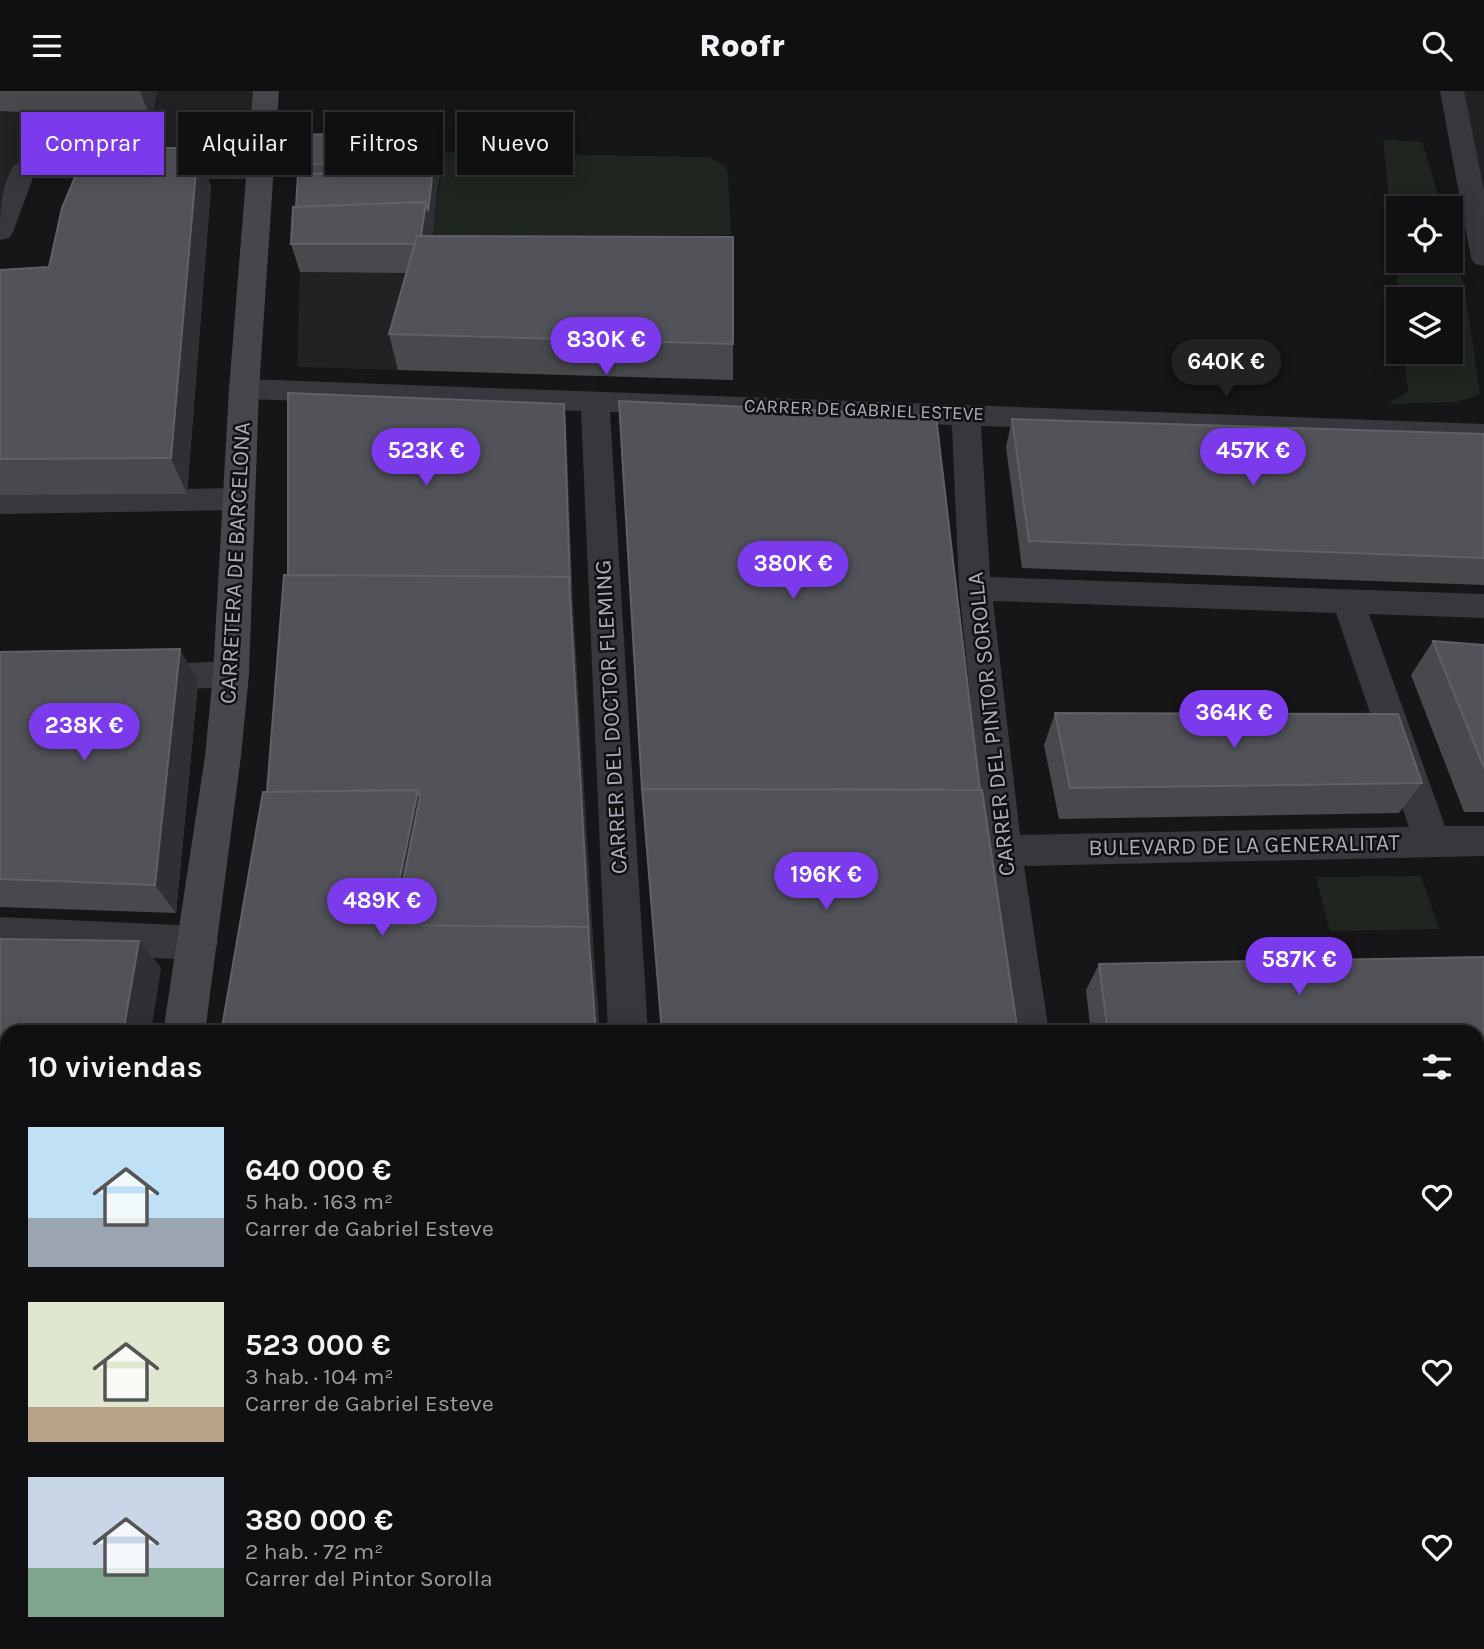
<!DOCTYPE html>
<html lang="es">
<head>
<meta charset="utf-8">
<style>
	body { margin:0; font-family:Karla,sans-serif; background:#1e1e20; color:#f1f3f6; height:100vh; display:flex; flex-direction:column; font-size:26px; white-space:nowrap }
	* { box-sizing:border-box; margin:0 }
	p { font-size:23px; color:#9c9d9f }
	.icon { flex:none; width:38px; height:38px; fill:none; stroke:currentColor; stroke-width:2; stroke-linecap:round; stroke-linejoin:round }
	.map { position:relative; flex:1; overflow:hidden }
	.details { position:absolute; left:0px; top:934px; width:1484px; height:625px; display:flex; flex-direction:column; background:#101012; border-radius:21px 21px 0 0; box-shadow:0 4px 18px #0003,0 0 0 2px #303032 }
	.details>* { flex:none }
	.hud { position:absolute; left:21px; top:21px; width:700px; height:63px; display:flex; gap:14px }
	.controls { position:absolute; left:1386px; top:105px; display:grid; gap:14px }
	.controls a { display:grid; place-items:center; width:77px; height:77px; border-radius:0px; background:#101012; box-shadow:0 4px 18px #0003,0 0 0 2px #303032; font-size:35px }
	.price { position:absolute; translate:-50% -60px; padding:0 16px; border-radius:24px; background:#7c3aed; color:#fff; font-size:23px; line-height:46px; filter:drop-shadow(0 2px 4px #0008) }
	.price::after { content:''; position:absolute; left:50%; top:42px; width:21px; height:16px; margin-left:-10px; background:inherit; clip-path:polygon(0 0,100% 0,50% 100%) }
	.price.active { background:#222; color:#fff }
	ul { padding:0; list-style:none }
	li { display:flex; align-items:center; gap:21px; height:175px; padding:0 28px }
	li span { display:grid; place-items:center; flex:none; width:196px; height:140px; border-radius:0px; color:#555 }
	li>.icon { margin-inline-start:auto }
	span .icon { width:84px; height:84px; fill:#fffc; stroke-width:1 }
	li b { font-size:30px }
	h2 { display:flex; justify-content:space-between; align-items:center; height:84px; padding:0 28px; font-size:30px }
	.chip { padding:0 24px; border-radius:0px; background:#101012; box-shadow:0 4px 18px #0003,0 0 0 2px #303032; font-size:24px; line-height:63px }
	.chip.active { background:#7c3aed; color:#fff }
	header { display:flex; justify-content:space-between; align-items:center; height:91px; padding:0 28px; background:#101012; font-size:32px; font-weight:800 }
	.map>svg:first-child { display:block }
</style>
</head>
<body>
<header><svg class="icon" aria-label="menu" viewBox="0 0 24 24"><path d="M4 6h16M4 12h16M4 18h16"/></svg>Roofr<svg class="icon" aria-label="search" viewBox="0 0 24 24"><circle cx="10" cy="10" r="6"/><path d="M15 15l6 6"/></svg></header>
<div class="map">
<svg width="1484" height="1558" viewBox="0 0 1484 1558">
	<rect width="100%" height="100%" fill="#161618"/>
	<g fill="#222225">
		<polygon points="0,0 266,0 259,80 23,79 0,141"/>
		<polygon points="1462,0 1484,0 1484,167"/>
		<polygon points="300,181 733,183 733,289 297,276"/>
	</g>
	<g fill="#1e261f">
		<polygon points="1383,48 1422,51 1442,117 1398,117 1398,170 1451,170 1451,149 1465,200 1480,303 1456,311 1388,313 1408,300 1404,261 1451,261 1451,208 1399,208"/>
		<polygon points="304,59 710,66 725,75 728,81 731,144 535,144 529,169 732,167 733,183 426,182 443,69"/>
		<polygon points="1421,785 1439,838 1330,840 1316,786"/>
	</g>
	<g fill="none" stroke-linecap="round" stroke-linejoin="round">
		<g fill="#37383d" fill-rule="evenodd">
			<polygon points="1440,0 1464,0 1484,100 1484,175 1475,173 1471,167"/>
			<path d="M23 71 259 72 268 75 272 80 268 85 259 88 33 87 13 141 9 147 0 149C0 122 0 97 14 74Z"/>
			<path d="M244 288 1484 333V353L981 335 990 486 1484 503V527L1369 523 1445 735H1484V765L1024 775 1049 942H1009L986 760 959 497 952 334 610 321 648 942H608L581 320 244 308 234 305 230 298 234 291ZM993 510 1336 522 1409 736 1020 744Z"/>
			<polygon points="239,397 250,400 254,408 250,416 239,419 0,423 0,401"/>
			<polygon points="231,570 243,574 248,583 243,592 231,596 145,600 133,596 128,587 133,578 145,574"/>
			<polygon points="0,826 199,835 212,840 218,852 212,864 199,869 0,860"/>
			<rect x="1477" y="1025" width="7" height="40"/>
			<rect x="1477" y="1264" width="7" height="46"/>
			<polygon points="7,1283 7,1329 0,1330 0,1284"/>
			<polygon points="7,1513 7,1552 26,1552 18,1558 0,1558 0,1514"/>
			<polygon points="1271,1552 1321,1552 1322,1558 1272,1558"/>
		</g>
		<g fill="#45474d" fill-rule="evenodd">
			<polygon points="253,0 279,0 259,298 249,583 241,665 205,942 163,942 205,665 213,583 229,298"/>
			<polygon points="60,1552 112,1552 111,1558 59,1558"/>
		</g>
	</g>
	<g fill="#47494d">
		<polygon points="0,0 157,0 151,28 0,20"/>
		<polygon points="437,40 443,69 437,99 432,145 733,146 733,289 398,279 389,243 407,182 300,181 291,153 296,116 298,83 295,74"/>
		<polygon points="211,95 187,403 0,404 0,179 49,176"/>
		<polygon points="1012,328 1484,343 1484,494 1022,477 1006,356"/>
		<polygon points="1433,550 1484,554 1484,721 1464,721 1411,584"/>
		<polygon points="0,561 198,591 176,822 0,816"/>
		<polygon points="1055,622 1422,692 1399,722 1059,728 1044,654"/>
		<polygon points="0,848 139,850 161,877 7,942 7,1174 0,1174"/>
		<polygon points="1484,866 1484,1012 1477,1012 1477,942 1091,942 1086,899 1099,873"/>
		<rect x="1477" y="1065" width="7" height="178"/>
		<polygon points="1347,1552 1477,1552 1484,1558 1348,1558"/>
	</g>
	<g fill="#2f3033">
		<polygon points="140,0 157,0 151,28"/>
		<polygon points="437,40 443,69 437,99 433,140 428,120 433,79 431,70"/>
		<polygon points="198,57 211,95 187,403 171,367"/>
		<polygon points="426,111 433,140 426,182 419,153"/>
		<polygon points="564,313 566,332 573,513 594,864 600,942 596,942 588,836 569,486"/>
		<polygon points="180,558 198,591 176,822 155,794"/>
		<polygon points="418,699 429,730 407,841 390,834"/>
		<polygon points="139,850 161,877 151,942 123,942"/>
		<polygon points="0,1556 45,1558 0,1558"/>
	</g>
	<g fill="#525359" stroke="#5f6168" stroke-width="2">
		<polygon points="437,40 431,70 295,74 295,44"/>
		<polygon points="87,57 198,57 171,367 0,368 0,179 49,176 62,117"/>
		<polygon points="433,79 428,120 426,111 296,116 298,83"/>
		<polygon points="426,111 421,145 417,145 415,153 291,153 293,116"/>
		<polygon points="417,145 733,146 733,253 389,243"/>
		<polygon points="288,302 564,313 570,495 569,486 288,484"/>
		<polygon points="619,310 936,325 980,699 642,698"/>
		<polygon points="1012,328 1484,343 1484,467 1029,450"/>
		<polygon points="284,484 569,486 589,842 588,836 394,835 420,706 418,699 267,701"/>
		<polygon points="1433,550 1484,554 1484,677"/>
		<polygon points="180,558 155,794 0,788 0,561"/>
		<polygon points="1055,622 1398,623 1422,692 1070,697"/>
		<polygon points="642,698 982,699 1018,942 662,942"/>
		<polygon points="418,699 390,834 588,836 596,942 221,942 263,701"/>
		<polygon points="0,848 139,850 123,942 7,942 7,1156 0,1156"/>
		<polygon points="1484,866 1484,990 1477,990 1477,942 1108,942 1099,873"/>
		<rect x="1477" y="1065" width="7" height="162"/>
		<polygon points="1477,1325 1484,1325 1484,1558 1379,1558 1378,1552 1477,1552"/>
		<polygon points="139,1552 1282,1552 1283,1558 138,1558"/>
	</g>
	<g text-anchor="middle" dominant-baseline="central" stroke-width="5" stroke-linejoin="round" paint-order="stroke">
		<g font-size="19" fill="#a8adb8" stroke="#111113">
			<text transform="translate(864 319) rotate(2)">CARRER DE GABRIEL ESTEVE</text>
		</g>
		<g font-size="23" fill="#a8adb8" stroke="#111113">
			<text transform="translate(235 472) rotate(-87)">CARRETERA DE BARCELONA</text>
			<text transform="translate(611 626) rotate(-93)">CARRER DEL DOCTOR FLEMING</text>
			<text transform="translate(991 633) rotate(-96)">CARRER DEL PINTOR SOROLLA</text>
			<text transform="translate(1244 754) rotate(-1)">BULEVARD DE LA GENERALITAT</text>
		</g>
	</g>
</svg>
<div class="controls">
<a><svg class="icon" aria-label="locate" viewBox="0 0 24 24"><circle cx="12" cy="12" r="6"/><path d="M12 2v4M12 18v4M2 12h4M18 12h4"/></svg></a>
<a><svg class="icon" aria-label="layers" viewBox="0 0 24 24"><path d="M12 4l9 5-9 5-9-5zM3 14l9 5 9-5"/></svg></a>
</div>
<b class="price" style="left:606px;top:286px">830K €</b>
<b class="price active" style="left:1226px;top:308px">640K €</b>
<b class="price" style="left:426px;top:397px">523K €</b>
<b class="price" style="left:1253px;top:397px">457K €</b>
<b class="price" style="left:793px;top:510px">380K €</b>
<b class="price" style="left:1234px;top:659px">364K €</b>
<b class="price" style="left:84px;top:672px">238K €</b>
<b class="price" style="left:826px;top:821px">196K €</b>
<b class="price" style="left:382px;top:847px">489K €</b>
<b class="price" style="left:1299px;top:906px">587K €</b>
<div class="hud">
<a class="chip active">Comprar</a>
<a class="chip">Alquilar</a>
<a class="chip">Filtros</a>
<a class="chip">Nuevo</a>
</div>
<section class="details">
<h2>10 viviendas<svg class="icon" aria-label="filters" viewBox="0 0 24 24"><path d="M4 7h16M4 17h16"/><circle cx="9" cy="7" r="2"/><circle cx="15" cy="17" r="2"/></svg></h2>
<ul>
<li><span style="background:linear-gradient(#bfe0f5 65%,#9aa5b1 0)"><svg class="icon" aria-label="home" viewBox="0 0 24 24"><path d="M3 11l9-7 9 7M6 9v11h12V9"/></svg></span><div><b>640 000 €</b><p>5 hab. · 163 m²</p><p>Carrer de Gabriel Esteve</p></div><svg class="icon" aria-label="heart" viewBox="0 0 24 24"><path d="M12 20l-8-8c-3-5 5-10 8-4 3-6 11-1 8 4z"/></svg></li>
<li><span style="background:linear-gradient(#dfe7d0 75%,#b9a48a 0)"><svg class="icon" aria-label="home" viewBox="0 0 24 24"><path d="M3 11l9-7 9 7M6 9v11h12V9"/></svg></span><div><b>523 000 €</b><p>3 hab. · 104 m²</p><p>Carrer de Gabriel Esteve</p></div><svg class="icon" aria-label="heart" viewBox="0 0 24 24"><path d="M12 20l-8-8c-3-5 5-10 8-4 3-6 11-1 8 4z"/></svg></li>
<li><span style="background:linear-gradient(#c9d6e8 65%,#7fa58c 0)"><svg class="icon" aria-label="home" viewBox="0 0 24 24"><path d="M3 11l9-7 9 7M6 9v11h12V9"/></svg></span><div><b>380 000 €</b><p>2 hab. · 72 m²</p><p>Carrer del Pintor Sorolla</p></div><svg class="icon" aria-label="heart" viewBox="0 0 24 24"><path d="M12 20l-8-8c-3-5 5-10 8-4 3-6 11-1 8 4z"/></svg></li>
</ul>
</section>
</div>
</body>
</html>
